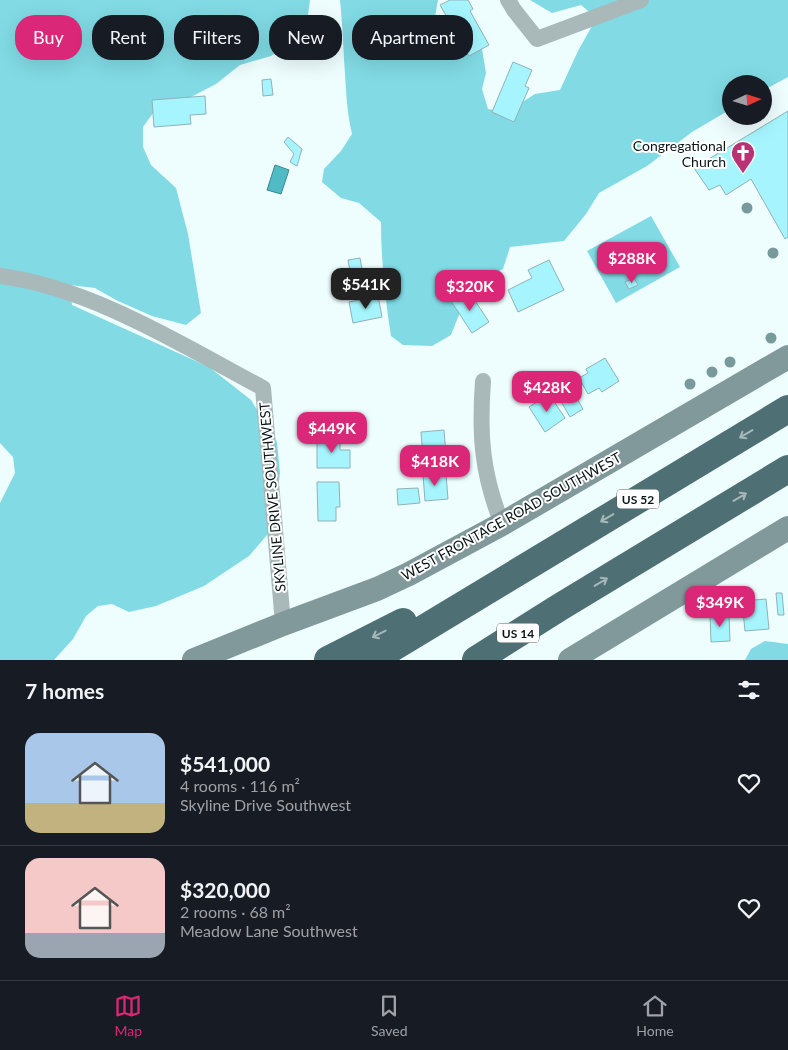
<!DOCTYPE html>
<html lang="en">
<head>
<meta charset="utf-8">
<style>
	body { margin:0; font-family:Lato,sans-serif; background:#20242c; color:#f1f3f6; height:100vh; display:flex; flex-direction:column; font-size:19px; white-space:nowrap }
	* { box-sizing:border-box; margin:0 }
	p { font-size:16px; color:#9ea1a6 }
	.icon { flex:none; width:28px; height:28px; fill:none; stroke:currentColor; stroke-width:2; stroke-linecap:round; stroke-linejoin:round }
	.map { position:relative; height:660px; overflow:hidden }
	.sheet { display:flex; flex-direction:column; background:#171b24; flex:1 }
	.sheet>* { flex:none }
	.banner { position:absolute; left:15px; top:15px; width:500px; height:45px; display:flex; gap:10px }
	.needle { width:32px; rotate:86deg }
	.tools { position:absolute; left:722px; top:75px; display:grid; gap:10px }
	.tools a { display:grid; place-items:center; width:50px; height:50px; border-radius:50%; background:#171b24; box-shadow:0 5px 20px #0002; font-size:25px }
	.price { position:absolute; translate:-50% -42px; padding:0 11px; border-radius:10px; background:#db2777; color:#fff; font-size:16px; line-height:32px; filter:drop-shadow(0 1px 2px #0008) }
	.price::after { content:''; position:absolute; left:50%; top:30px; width:15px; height:11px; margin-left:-8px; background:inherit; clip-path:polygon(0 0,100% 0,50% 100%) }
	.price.selected { background:#222; color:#fff }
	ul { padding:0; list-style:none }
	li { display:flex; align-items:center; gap:15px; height:125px; padding:0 25px }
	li+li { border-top:1px solid #363941 }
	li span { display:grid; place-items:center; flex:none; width:140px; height:100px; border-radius:15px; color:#555 }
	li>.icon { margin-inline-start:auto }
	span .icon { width:60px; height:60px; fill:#fffc; stroke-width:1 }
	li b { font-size:21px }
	h2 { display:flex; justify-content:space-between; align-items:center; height:60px; padding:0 25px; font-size:21px }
	.chip { padding:0 18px; border-radius:20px; background:#171b24; box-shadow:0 5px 20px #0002; font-size:18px; line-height:45px }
	.chip.selected { background:#db2777; color:#fff }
	.tab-bar { display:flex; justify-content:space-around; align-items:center; height:70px; border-top:1px solid #363941; background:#171b24; font-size:14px; color:#9ea1a6 }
	.tab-bar a { display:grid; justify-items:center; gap:2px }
	.tab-bar .selected { color:#db2777 }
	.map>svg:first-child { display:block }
</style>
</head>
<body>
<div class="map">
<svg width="788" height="660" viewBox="0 0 788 660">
	<rect width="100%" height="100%" fill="#eefdfe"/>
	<g fill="#81dae4">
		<polygon points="0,0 310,0 307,22 294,41 271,56 240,65 216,84 189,98 156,109 143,127 143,147 151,165 176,188 188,234 201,313 186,325 152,316 118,301 95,288 70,285 72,305 209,367 251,400 277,442 280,473 274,519 267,535 249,556 204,586 156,606 129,612 112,604 98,606 86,616 73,639 54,660 0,660 0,503 15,473 13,457 0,443"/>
		<path d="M340 0H438L434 22 452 39 481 43 486 73 482 89 488 109 507 112 535 94 560 90 578 51 592 26 593 15 581 5 552 13 530 0H788V77L764 90V84H731V109L692 132 647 166 599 193 586 214 564 241 510 247 503 269 473 284 462 307 451 335 432 346 403 345 391 336C385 298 381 260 381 222L359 203 341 198 322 182 324 169 341 151 352 134C346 109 346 85 344 59 343 39 342 20 340 0Z"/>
		<polygon points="651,216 680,267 616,303 587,251"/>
		<polygon points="765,641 788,644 788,660 745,660 751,649"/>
	</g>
	<polygon fill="#50bac5" stroke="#3a8891" points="275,165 289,170 281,194 267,190"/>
	<g fill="#a6f5fe" stroke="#8fb2b6">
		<polygon points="450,0 468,0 473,9 470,11 489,45 469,56 440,5"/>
		<polygon points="513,62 532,70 525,86 529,88 514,122 492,112"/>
		<polygon points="271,79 273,95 263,96 262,80"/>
		<polygon points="205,96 206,114 190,115 191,124 154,127 152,100"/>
		<polygon points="788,111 788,237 785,239 751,179 726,195 720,185 709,190 694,168"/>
		<polygon points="288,137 302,149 297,166 290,162 294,154 284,142"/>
		<polygon points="360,258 363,274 377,272 380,291 355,296 354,292 343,294 340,279 351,277 348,260"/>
		<polygon points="549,260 564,290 518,312 508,290 532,278 528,270"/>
		<polygon points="634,278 638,285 629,289 625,282"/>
		<polygon points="468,290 489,322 472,333 451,301"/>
		<polygon points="378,296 382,317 353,323 349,302"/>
		<polygon points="605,358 619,381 602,392 599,388 588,394 579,378 588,373 586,369"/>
		<polygon points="569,385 583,409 570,417 556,393"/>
		<polygon points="549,394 565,418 545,432 529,407"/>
		<polygon points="444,430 446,455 423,457 421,432"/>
		<polygon points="317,437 340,437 340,450 350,450 350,468 317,468"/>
		<polygon points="418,453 420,471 404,473 402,455"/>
		<polygon points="446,474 448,499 425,501 423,475"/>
		<polygon points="317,482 339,482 340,507 336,507 336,521 318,521"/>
		<polygon points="418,488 420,503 398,505 397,489"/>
		<polygon points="776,593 782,593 784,615 778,615"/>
		<polygon points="766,599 769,629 745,631 742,601"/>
		<polygon points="729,614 730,641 711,642 710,615"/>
	</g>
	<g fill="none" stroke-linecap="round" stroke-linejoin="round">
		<g stroke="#a9b9ba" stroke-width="16">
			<polyline points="508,0 514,10 537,39 641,0"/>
			<path d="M0 276C92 288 182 345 263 388L283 624"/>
			<path d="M483 381C479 435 482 474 502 524"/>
		</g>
		<g stroke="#82999c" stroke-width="24">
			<polyline points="194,660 283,624 377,589 409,574 502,524 788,357"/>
			<polyline points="570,660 788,528"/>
		</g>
		<g stroke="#4e6f73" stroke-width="28">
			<polyline points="328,660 403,622"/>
			<polyline points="372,660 788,409"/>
			<polyline points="476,660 560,607 788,469"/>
		</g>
	</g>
	<g fill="#799a9d">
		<circle cx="747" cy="208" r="5.5"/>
		<circle cx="773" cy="253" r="5.5"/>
		<circle cx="771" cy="338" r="5.5"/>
		<circle cx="730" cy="362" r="5.5"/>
		<circle cx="712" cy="372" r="5.5"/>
		<circle cx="690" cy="384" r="5.5"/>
	</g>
	<defs><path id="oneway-shaft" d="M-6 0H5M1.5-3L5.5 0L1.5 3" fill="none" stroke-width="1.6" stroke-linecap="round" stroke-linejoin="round" transform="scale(1.25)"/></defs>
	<g stroke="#a6b7b9">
		<use href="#oneway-shaft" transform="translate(746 434) rotate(149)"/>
		<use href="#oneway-shaft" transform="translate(740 497) rotate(-31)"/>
		<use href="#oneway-shaft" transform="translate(607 518) rotate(149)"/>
		<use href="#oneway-shaft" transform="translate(601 582) rotate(-31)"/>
		<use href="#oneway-shaft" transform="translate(379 634) rotate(153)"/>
	</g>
	<defs>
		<g id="church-pin" transform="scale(1.25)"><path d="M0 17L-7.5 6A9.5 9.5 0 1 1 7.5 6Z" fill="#b93374" stroke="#fff"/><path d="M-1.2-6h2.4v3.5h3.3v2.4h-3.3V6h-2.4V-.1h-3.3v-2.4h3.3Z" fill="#fff"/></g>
	</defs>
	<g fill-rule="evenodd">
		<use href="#church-pin" x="743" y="153"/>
	</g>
	<g text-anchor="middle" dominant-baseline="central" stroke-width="4" stroke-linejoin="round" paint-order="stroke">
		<g fill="#fff" stroke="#525b5d" stroke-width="1">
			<rect x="617" y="489.5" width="42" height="19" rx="4"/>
			<rect x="497" y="623.5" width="42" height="19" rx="4"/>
		</g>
		<g font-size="12" font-weight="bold" fill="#081517">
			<text x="638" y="499">US 52</text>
			<text x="518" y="633">US 14</text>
		</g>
		<g font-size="14" fill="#081517" stroke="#fff" text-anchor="end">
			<text x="726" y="145">Congregational<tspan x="726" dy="16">Church</tspan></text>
		</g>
		<g font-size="14" fill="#081517" stroke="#fff">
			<text transform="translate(272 497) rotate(-95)">SKYLINE DRIVE SOUTHWEST</text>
			<text transform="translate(511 516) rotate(-29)">WEST FRONTAGE ROAD SOUTHWEST</text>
		</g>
	</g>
</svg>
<div class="tools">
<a><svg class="needle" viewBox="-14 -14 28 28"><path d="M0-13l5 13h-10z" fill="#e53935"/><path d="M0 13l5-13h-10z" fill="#9ea1a6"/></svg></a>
</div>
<b class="price" style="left:632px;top:284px">$288K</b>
<b class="price selected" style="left:366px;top:310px">$541K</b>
<b class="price" style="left:470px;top:312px">$320K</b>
<b class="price" style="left:547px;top:413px">$428K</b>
<b class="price" style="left:332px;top:454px">$449K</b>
<b class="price" style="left:435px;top:487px">$418K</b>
<b class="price" style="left:720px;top:628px">$349K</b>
<div class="banner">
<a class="chip selected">Buy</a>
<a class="chip">Rent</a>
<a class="chip">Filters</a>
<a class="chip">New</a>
<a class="chip">Apartment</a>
</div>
</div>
<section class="sheet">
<h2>7 homes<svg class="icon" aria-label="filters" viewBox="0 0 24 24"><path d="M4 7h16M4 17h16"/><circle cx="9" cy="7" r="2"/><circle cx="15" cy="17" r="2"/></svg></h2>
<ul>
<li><span style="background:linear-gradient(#a9c7e8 70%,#c2b280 0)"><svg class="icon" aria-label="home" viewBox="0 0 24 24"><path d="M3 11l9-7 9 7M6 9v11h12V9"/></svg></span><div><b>$541,000</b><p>4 rooms · 116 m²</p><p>Skyline Drive Southwest</p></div><svg class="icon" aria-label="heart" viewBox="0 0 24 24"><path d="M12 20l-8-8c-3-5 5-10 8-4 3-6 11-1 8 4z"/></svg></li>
<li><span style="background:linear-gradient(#f6c9c9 75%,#9aa5b1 0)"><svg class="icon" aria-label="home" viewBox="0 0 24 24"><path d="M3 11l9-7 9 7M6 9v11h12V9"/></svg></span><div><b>$320,000</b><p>2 rooms · 68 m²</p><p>Meadow Lane Southwest</p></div><svg class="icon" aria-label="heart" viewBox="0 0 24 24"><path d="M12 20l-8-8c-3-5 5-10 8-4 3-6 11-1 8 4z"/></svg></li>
</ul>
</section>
<nav class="tab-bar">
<a class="selected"><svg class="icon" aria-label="map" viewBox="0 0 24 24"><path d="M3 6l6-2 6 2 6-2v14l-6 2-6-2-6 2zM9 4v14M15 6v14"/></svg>Map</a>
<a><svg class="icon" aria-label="saved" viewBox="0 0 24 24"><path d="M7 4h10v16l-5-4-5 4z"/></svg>Saved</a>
<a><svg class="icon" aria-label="home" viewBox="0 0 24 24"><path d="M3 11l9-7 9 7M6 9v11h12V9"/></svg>Home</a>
</nav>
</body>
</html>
